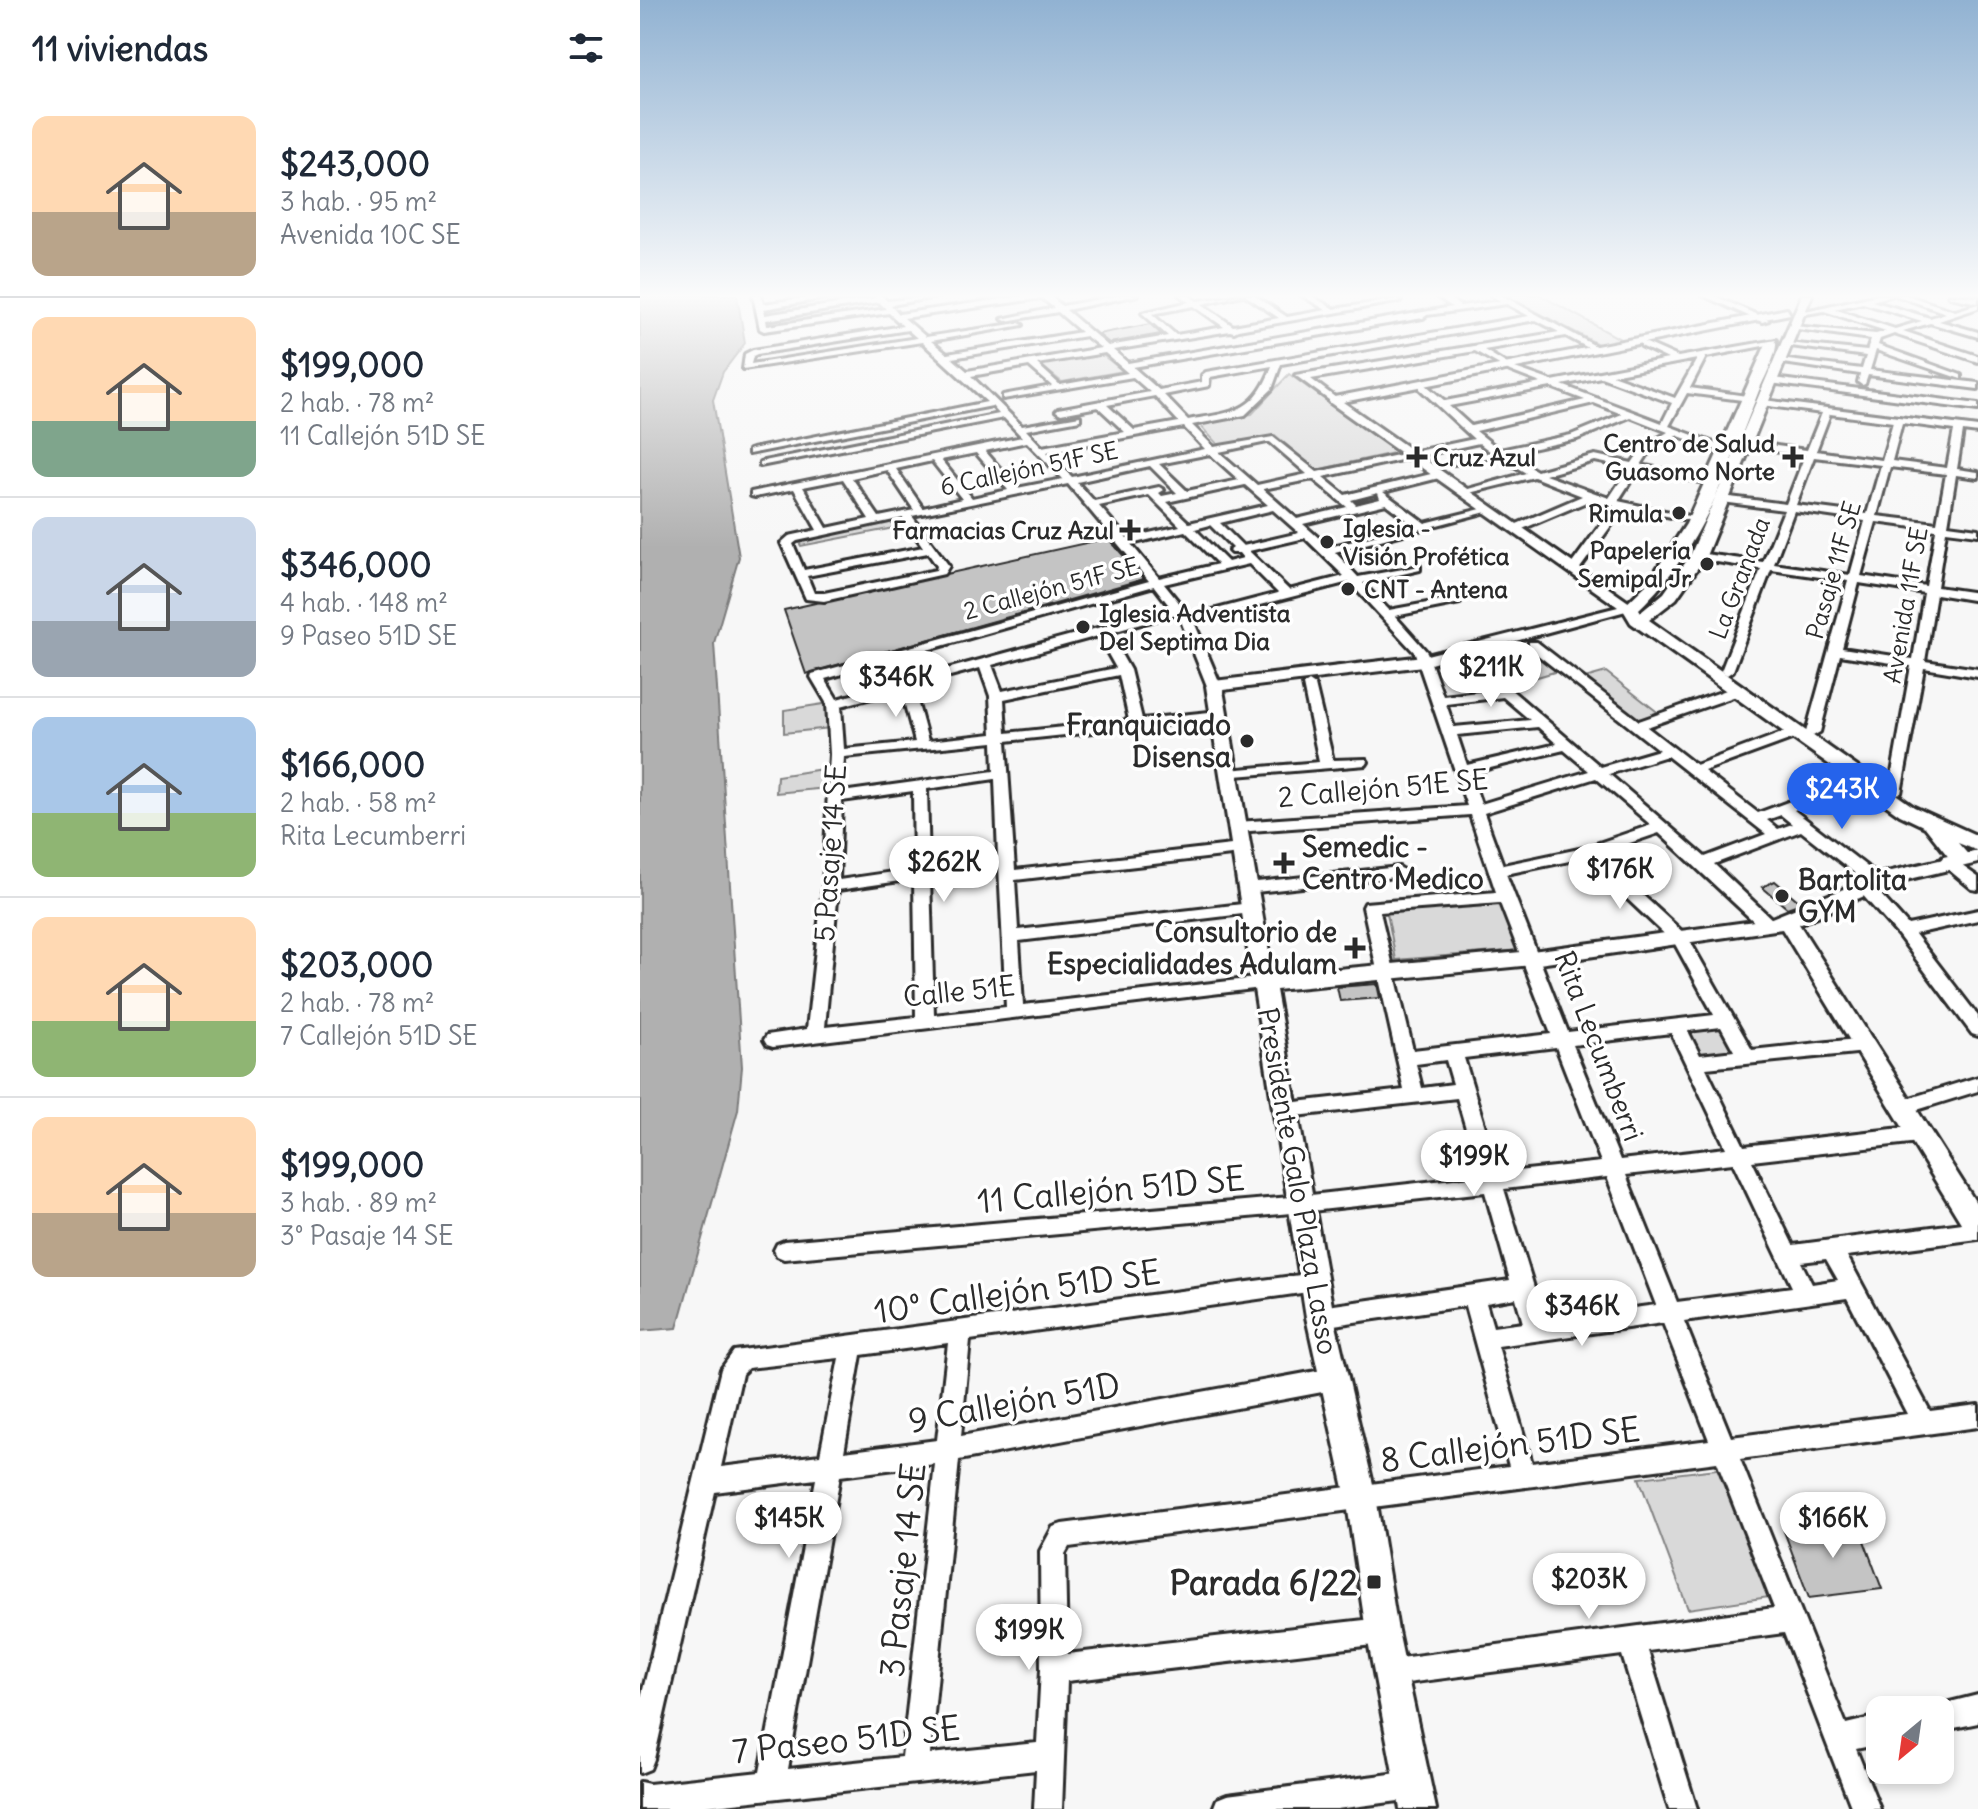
<!DOCTYPE html>
<html lang="es">
<head>
<meta charset="utf-8">
<style>
	body { margin:0; font-family:Delius,sans-serif; background:#f2f2f3; color:#1f2937; height:100vh; display:flex; flex-direction:column; font-size:30px; white-space:nowrap }
	* { box-sizing:border-box; margin:0 }
	p { font-size:26px; color:#747a83 }
	.icon { flex:none; width:44px; height:44px; fill:none; stroke:currentColor; stroke-width:2; stroke-linecap:round; stroke-linejoin:round }
	.map { position:relative; flex:1; overflow:hidden }
	.details { display:flex; flex-direction:column; background:#fff; width:640px }
	.details>* { flex:none }
	.needle { width:52px; rotate:209deg }
	.tools { position:absolute; left:1226px; top:1696px; display:grid; gap:16px }
	.tools a { display:grid; place-items:center; width:88px; height:88px; border-radius:16px; background:#fff; box-shadow:0 4px 12px #0003; font-size:40px }
	.price { position:absolute; translate:-50% -68px; padding:0 18px; border-radius:28px; background:#fff; color:#222; font-size:26px; line-height:52px; filter:drop-shadow(0 2px 4px #0008) }
	.price::after { content:''; position:absolute; left:50%; top:48px; width:24px; height:18px; margin-left:-12px; background:inherit; clip-path:polygon(0 0,100% 0,50% 100%) }
	.price.on { background:#2563eb; color:#fff }
	ul { padding:0; list-style:none }
	li { display:flex; align-items:center; gap:24px; height:200px; padding:0 32px }
	li+li { border-top:2px solid #e0e1e3 }
	li span { display:grid; place-items:center; flex:none; width:224px; height:160px; border-radius:16px; color:#555 }
	li>.icon { margin-inline-start:auto }
	span .icon { width:96px; height:96px; fill:#fffc; stroke-width:1 }
	li b { font-size:34px }
	h2 { display:flex; justify-content:space-between; align-items:center; height:96px; padding:0 32px; font-size:34px }
	main { display:flex; flex:1; min-height:0 }
	.map>svg:first-child { display:block }
</style>
</head>
<body>
<main>
<section class="details">
<h2>11 viviendas<svg class="icon" aria-label="filters" viewBox="0 0 24 24"><path d="M4 7h16M4 17h16"/><circle cx="9" cy="7" r="2"/><circle cx="15" cy="17" r="2"/></svg></h2>
<ul>
<li><span style="background:linear-gradient(#ffd9b3 60%,#b9a48a 0)"><svg class="icon" aria-label="home" viewBox="0 0 24 24"><path d="M3 11l9-7 9 7M6 9v11h12V9"/></svg></span><div><b>$243,000</b><p>3 hab. · 95 m²</p><p>Avenida 10C SE</p></div></li>
<li><span style="background:linear-gradient(#ffd9b3 65%,#7fa58c 0)"><svg class="icon" aria-label="home" viewBox="0 0 24 24"><path d="M3 11l9-7 9 7M6 9v11h12V9"/></svg></span><div><b>$199,000</b><p>2 hab. · 78 m²</p><p>11 Callejón 51D SE</p></div></li>
<li><span style="background:linear-gradient(#c9d6e8 65%,#9aa5b1 0)"><svg class="icon" aria-label="home" viewBox="0 0 24 24"><path d="M3 11l9-7 9 7M6 9v11h12V9"/></svg></span><div><b>$346,000</b><p>4 hab. · 148 m²</p><p>9 Paseo 51D SE</p></div></li>
<li><span style="background:linear-gradient(#a9c7e8 60%,#8fb573 0)"><svg class="icon" aria-label="home" viewBox="0 0 24 24"><path d="M3 11l9-7 9 7M6 9v11h12V9"/></svg></span><div><b>$166,000</b><p>2 hab. · 58 m²</p><p>Rita Lecumberri</p></div></li>
<li><span style="background:linear-gradient(#ffd9b3 65%,#8fb573 0)"><svg class="icon" aria-label="home" viewBox="0 0 24 24"><path d="M3 11l9-7 9 7M6 9v11h12V9"/></svg></span><div><b>$203,000</b><p>2 hab. · 78 m²</p><p>7 Callejón 51D SE</p></div></li>
<li><span style="background:linear-gradient(#ffd9b3 60%,#b9a48a 0)"><svg class="icon" aria-label="home" viewBox="0 0 24 24"><path d="M3 11l9-7 9 7M6 9v11h12V9"/></svg></span><div><b>$199,000</b><p>3 hab. · 89 m²</p><p>3° Pasaje 14 SE</p></div></li>
</ul>
</section>
<div class="map">
<svg width="1338" height="1809" viewBox="0 0 1338 1809">
	<rect width="100%" height="100%" fill="#f7f7f7"/>
	<filter id="ink" filterUnits="userSpaceOnUse"><feTurbulence type="fractalNoise" baseFrequency=".0125" numOctaves="2"/><feDisplacementMap in="SourceGraphic" scale="16" xChannelSelector="R" yChannelSelector="G"/><feConvolveMatrix kernelMatrix="1 2 1 2 8 2 1 2 1" color-interpolation-filters="sRGB"/></filter>
	<g filter="url(#ink)">
		<g fill="#d9d9d9" stroke="#828282" stroke-width="2">
			<polygon points="864,295 900,295 982,340 958,344"/>
			<polygon points="461,354 483,371 422,382 399,364"/>
			<polygon points="649,374 758,452 676,470 635,435 579,446 557,422 612,414"/>
			<polygon points="262,517 269,525 161,546 157,539"/>
			<polygon points="902,655 921,670 867,686 850,671"/>
			<polygon points="966,672 1020,714 998,720 945,678"/>
			<polygon points="190,703 190,728 144,733 144,710"/>
			<polygon points="189,768 187,788 136,793 137,776"/>
			<polygon points="862,900 880,950 756,960 746,908"/>
			<polygon points="1085,1020 1106,1056 1057,1062 1037,1026"/>
			<polygon points="1085,1468 1136,1596 1048,1609 999,1478"/>
		</g>
		<polygon fill="#b0b0b0" stroke="#7b7b7b" stroke-width="2" points="0,295 97,295 105,343 83,372 73,400 99,557 74,643 102,1067 98,1110 37,1328 0,1331"/>
		<g fill="#c4c4c4" stroke="#2b2b2b" stroke-width="2">
			<polygon points="510,324 521,334 469,343 458,334"/>
			<polygon points="468,538 504,579 166,674 144,610"/>
			<polygon points="1135,881 1161,903 1147,908 1122,887"/>
			<polygon points="737,984 740,998 700,1001 697,987"/>
			<polygon points="1217,1522 1242,1589 1169,1598 1144,1531"/>
		</g>
		<g fill="none" stroke-linecap="round" stroke-linejoin="round">
			<g stroke="#2b2b2b" stroke-width="6">
				<g id="minor">
					<path d="M113 295H121L123 304 185 295H203L124 309 125 315 236 298 233 295H241L247 301 307 295 251 305 259 314 390 295H409L422 306 482 295H498L426 310 468 346 528 336 502 313 549 302 539 295H548L557 301 602 295 562 304 593 326 639 318 605 295H614L647 317 686 310 661 295H670L694 309 757 299 761 301 598 330 594 332 590 331 473 350 488 363 812 307 795 295H804L820 306 860 301 851 295H861L961 349 954 351 926 336 844 350 872 367 912 381 1028 359 1001 346V342H1004L1038 357 1136 340 1133 344 1066 357 1050 388 1107 396 1112 399 1110 401 1047 393 1029 426 1090 449V453H1084L1036 435 1010 451 1001 465 1076 481V485L998 470 978 501 1058 518V522L984 508 938 571 928 569 974 506 951 500 880 530H872V526L942 496 894 477 821 495V491L886 473 857 456 814 464V460L851 452 839 443 683 477 705 495 799 472 804 475 803 477 743 492 785 523 849 507 854 510 695 552 718 577 780 566V570L723 583 749 610 820 597V603L755 616 787 652 803 696 856 690 824 661 830 657 834 658 961 767 1019 750 889 648V642H897L999 721 1092 688H1102V694L1007 727 1056 765 1150 730H1160V736L1064 771 1118 813 1215 777H1225L1227 780 1225 783 1154 810 1243 879 1245 883 1243 887H1234L1268 925 1338 910V920L1275 934 1338 1016V1036L1332 1034 1258 935 1219 891 1217 887 1219 883 1226 882 1161 831 1074 864 1135 922 1137 926 1135 930H1123L1019 833 958 854 1047 936 1112 1050 1226 1038 1232 1040 1235 1045 1232 1050 1226 1052 1066 1068 1104 1146 1279 1126 1286 1129 1289 1134 1286 1139 1279 1142 1112 1161 1153 1245 1338 1221V1239L1207 1256 1290 1411 1338 1405V1427L1100 1459 1206 1724 1240 1716V1744L1216 1749 1240 1809H1212L1144 1633 1008 1651 1057 1809H1029L982 1655 752 1685 743 1681 739 1672 743 1663 752 1659 1134 1608 1077 1462 429 1547 425 1554 427 1654 742 1618 751 1622 755 1631 751 1640 742 1644 427 1681 422 1809H394L396 1770 38 1809H0V1782L9 1784 120 1772 176 1479 75 1492 14 1759 10 1769 0 1773V1702L81 1369 94 1351 675 1273 682 1275 686 1282 682 1289 675 1291 330 1340 321 1436 693 1368 701 1372 704 1379 701 1386 693 1390 319 1460 290 1754 397 1743 401 1669 400 1551 413 1527 422 1524 869 1466 825 1306 680 1327 672 1324 669 1317 672 1310 680 1307 870 1280 845 1192 662 1212 144 1259 137 1256 134 1250 137 1244 144 1241 662 1196 840 1176 817 1098 647 1117 640 1115 638 1110 640 1105 647 1103 764 1090 723 907 725 903 856 892 830 815 597 832 590 827 597 822 827 806 775 653 709 582 554 622 581 686 574 690 567 686 541 621 536 614 469 633 490 670 502 719 579 711 586 715 579 719 366 741 375 870 600 844 608 849 600 854 375 880 378 930 611 903 619 908 611 913 379 941 383 1005 624 977 630 979 633 983 630 987 133 1047 127 1045 124 1040 127 1035 167 1029 183 886 190 754 187 704 171 677 172 674 509 581 428 484 272 516 309 566 304 574 184 601 166 599 141 543 149 536 177 530 154 489 115 497 111 496V492L382 437 364 418 120 466V462L124 461 359 414 352 406 109 454V450L112 449 347 402 282 342 103 369 105 354 113 350 263 326 249 313 124 331 120 329ZM402 298 414 308 362 319 366 321 418 312 441 332 307 354 291 341 383 325 379 323 286 337 264 318ZM239 302 246 309 127 326 126 320ZM867 304 889 316 566 372 562 375V382L519 390 493 367 783 318 787 315ZM554 306 584 327 536 335 512 314ZM896 320 919 332 655 375 693 403 698 400 696 398 671 379 835 351 870 371 901 383 805 401 786 385H780V389L834 439 677 472 633 437 574 447 552 425 605 415 632 389 641 364ZM268 330 277 338 111 364 113 356 117 354ZM446 336 461 348 327 371 312 358ZM465 353 488 373 420 385 397 364ZM1057 359 1035 398 972 375ZM389 366 412 386 363 395V399L493 377 510 392 418 409 416 411 421 414 458 407 485 432 402 447 386 430 440 420V416L382 426 331 376ZM632 366C615 414 592 412 548 420L524 395 569 386 570 377ZM961 377 1032 403 1022 423 922 385ZM911 387 945 400 831 426 809 406ZM515 396 539 422 494 430 467 405ZM954 403 982 414 931 435 860 450 836 431ZM990 417 1028 432 1003 447 992 463 955 455 897 471 868 454 937 439ZM544 427 565 449 432 477 407 452ZM387 442 423 479 377 488 345 451ZM627 442H630L667 474 617 485 579 452ZM336 453 368 490 332 498 301 460ZM570 454 599 480 547 491 519 464ZM292 461 322 499 283 508 256 469ZM955 461 989 468 969 498 905 475ZM510 466 537 493 522 496 519 493 524 490 519 487 454 501 437 482ZM247 470 274 510 239 517 212 478ZM203 479 229 519 187 528 163 487ZM673 479 707 507 657 519 623 489ZM605 485 628 505 549 523 527 502ZM738 493 740 499 716 505 711 500ZM509 495 540 526 487 538 459 506ZM746 504 775 526 689 547 663 524ZM633 510 659 533 603 546 580 523ZM263 518 283 547 164 570 153 544 157 541ZM570 525 593 548 589 551 591 553H599L603 558 588 562 555 529ZM545 531 578 564 519 578 491 544ZM665 538 704 576 649 590 609 551ZM288 553 297 566 296 570 184 593H174L167 576ZM609 564 638 593 550 616 524 584ZM514 586 531 608 270 679 259 658ZM458 636 476 668 362 691 352 665ZM248 661 259 682 197 699 185 679ZM340 668 350 696 352 734 288 741 273 686ZM479 675 489 720 366 733 364 699ZM261 690 275 742 204 749 201 706ZM863 697 890 720 814 727 806 704ZM898 727 917 744 827 765 817 735ZM353 742 354 771 202 792 204 757ZM924 750 949 771 841 804 830 773ZM1027 756 1126 834 1065 857 969 774ZM956 778 1011 825 944 848 863 865 844 813ZM355 779 358 856 289 866 287 789ZM273 791 274 869 199 880 202 801ZM1141 815 1152 824 1138 829 1127 820ZM944 858 1035 944 1074 1015 928 1032 866 874ZM359 866 366 1007 294 1015 290 877ZM274 879 276 1017 185 1027 198 890ZM860 903 911 1034 773 1050 740 912ZM1081 1027 1094 1051 1060 1055 1048 1031ZM1031 1033 1086 1148 980 1160 933 1045ZM916 1047 961 1162 859 1173 824 1058ZM806 1060 813 1084 782 1088 776 1064ZM1093 1163 1152 1287 1037 1302 986 1175ZM967 1177 1016 1305 904 1320 864 1189ZM1186 1259 1198 1280 1172 1284 1161 1262ZM876 1298 883 1323 853 1327 846 1303ZM1207 1298 1267 1414 1091 1437 1044 1321ZM1023 1323 1069 1440 892 1463 858 1346ZM308 1343 297 1440 204 1452 221 1355ZM199 1358 180 1455 81 1467 102 1374 108 1368ZM295 1464 262 1757 148 1769 200 1476Z"/>
					<polygon points="1062,295 1072,295 1129,320 1122,322"/>
					<path d="M1238 295H1253L1232 301 1290 318 1306 313 1255 295H1266L1315 311 1338 304V308L1299 321 1338 332V337L1290 323 1263 331 1338 356V362L1254 334 1240 339 1238 345 1321 375V379L1236 350 1230 370 1338 383V389L1228 375 1225 384 1222 385 1218 382 1220 374 1136 362 1140 359 1222 369 1226 356 1143 345 1147 343 1227 351 1231 339 1150 328 1154 326 1236 334 1246 331 1184 311 1160 315 1156 313ZM1223 303 1282 321 1255 329 1194 309Z"/>
					<polygon points="1133,378 1338,404 1338,410 1130,383 1129,381"/>
					<path d="M1124 400 1338 427V433L1323 431 1317 469 1338 472V478L1316 475 1308 525 1338 529V535L1306 531 1297 587 1338 593V601L1296 594 1285 661 1338 669V677L1284 668 1261 793 1256 794 1249 790 1271 666 1200 655 1180 732 1173 736 1166 732 1208 581 1131 570 1093 671 1087 675 1081 671 1121 569 1058 559 1052 556 1058 553 1123 562 1144 510 1082 502 1077 499 1082 496 1146 504 1165 455 1107 448 1102 445 1107 442 1167 450 1182 413 1121 405 1119 403ZM1190 414 1253 422 1242 460 1176 451ZM1262 423 1314 430 1307 468 1252 461ZM1174 457 1241 465 1227 514 1156 505ZM1250 467 1306 474 1297 523 1237 516ZM1154 511 1225 521 1210 575 1134 564ZM1236 522 1296 530 1286 586 1221 576ZM1219 583 1284 593 1273 659 1202 648Z"/>
					<polygon points="669,681 675,685 693,760 726,759 728,762 726,765 583,777 581,774 583,771 588,770 679,762 663,685"/>
					<polygon points="1308,856 1338,877 1338,890 1332,889 1303,865 1300,861 1303,857"/>
					<polygon points="759,867 767,872 764,876 607,893 599,888 607,883"/>
					<polygon points="1338,1077 1338,1091 1264,1114 1257,1112 1255,1107 1257,1102"/>
					<polygon points="1338,1695 1338,1723 1300,1731 1300,1710 1289,1710 1290,1707"/>
					<polygon points="774,1771 784,1775 788,1785 784,1795 774,1799 697,1809 573,1809 577,1799 587,1795"/>
				</g>
			</g>
			<g stroke="#2b2b2b" stroke-width="6">
				<polygon id="tertiary" points="1147,309 1150,314 703,402 997,608 783,666 583,690 633,975 892,951 1129,919 1243,873 1338,851 1338,863 1257,882 1159,924 1338,1206 1338,1239 1329,1236 1142,929 892,965 636,990 694,1317 736,1497 758,1631 796,1809 760,1809 726,1631 706,1497 666,1317 566,686 574,681 783,656 978,607 689,402 689,398"/>
			</g>
			<g stroke="#2b2b2b" stroke-width="6">
				<g id="secondary">
					<path d="M1162 295H1172L1066 556 1036 599 1009 620 1274 807 1338 836V851L1318 843 1332 859 1328 864H1314L1285 827 1260 815 991 623 982 608 1007 584 1046 524 1126 344 1136 342C1137 356 1124 378 1118 393 1088 469 1060 552 999 609L1001 612 1024 593 1050 556Z"/>
					<polygon points="1309,295 1338,297 1338,303 1310,297"/>
				</g>
			</g>
			<use href="#minor" fill="#fff" fill-rule="evenodd"/>
			<use href="#tertiary" fill="#fff" fill-rule="evenodd"/>
			<use href="#secondary" fill="#fff" fill-rule="evenodd"/>
		</g>
	</g>
	<linearGradient id="sky" x2="0" y2="1"><stop stop-color="#91b2d2"/><stop offset="0.54" stop-color="#fbfbfb"/><stop offset="1" stop-color="#fbfbfb" stop-opacity="0"/></linearGradient>
	<rect width="1338" height="548" fill="url(#sky)"/>
	<g fill="#2b2b2b" stroke="#fff" stroke-width="3">
		<path d="M773 445h8v8h8v8h-8v8h-8v-8h-8v-8h8z"/>
		<path d="M1149 445h8v8h8v8h-8v8h-8v-8h-8v-8h8z"/>
		<circle cx="1039" cy="513" r="8"/>
		<path d="M486 518h8v8h8v8h-8v8h-8v-8h-8v-8h8z"/>
		<circle cx="687" cy="542" r="8"/>
		<circle cx="1067" cy="564" r="8"/>
		<circle cx="708" cy="589" r="8"/>
		<circle cx="443" cy="627" r="8"/>
		<circle cx="607" cy="741" r="8"/>
		<path d="M640 851h8v8h8v8h-8v8h-8v-8h-8v-8h8z"/>
		<circle cx="1142" cy="896" r="8"/>
		<path d="M711 936h8v8h8v8h-8v8h-8v-8h-8v-8h8z"/>
		<rect x="726" y="1574" width="16" height="16" rx="4"/>
	</g>
	<g text-anchor="middle" dominant-baseline="central" stroke-width="7" stroke-linejoin="round" paint-order="stroke">
		<g font-size="24" font-weight="bold" fill="#2b2b2b" stroke="#fff" text-anchor="end">
			<text x="1135" y="443">Centro de Salud<tspan x="1135" dy="28">Guasomo Norte</tspan></text>
			<text x="793" y="457" text-anchor="start">Cruz Azul</text>
			<text x="1023" y="513">Rimula</text>
			<text x="703" y="528" text-anchor="start">Iglesia -<tspan x="703" dy="28">Visión Profética</tspan></text>
			<text x="474" y="530">Farmacias Cruz Azul</text>
			<text x="1051" y="550">Papelería<tspan x="1051" dy="28">Semipal Jr</tspan></text>
			<text x="724" y="589" text-anchor="start">CNT - Antena</text>
			<text x="459" y="613" text-anchor="start">Iglesia Adventista<tspan x="459" dy="28">Del Septima Dia</tspan></text>
		</g>
		<g font-size="24" fill="#2b2b2b" stroke="#fff">
			<text transform="translate(389 468) rotate(-12)">6 Callejón 51F SE</text>
			<text transform="translate(1193 570) rotate(-74)">Pasaje 11F SE</text>
			<text transform="translate(1099 578) rotate(-69)">La Granada</text>
			<text transform="translate(411 588) rotate(-15)">2 Callejón 51F SE</text>
			<text transform="translate(1265 605) rotate(-80)">Avenida 11F SE</text>
		</g>
		<g font-size="28" font-weight="bold" fill="#2b2b2b" stroke="#fff" text-anchor="end">
			<text x="591" y="725">Franquiciado<tspan x="591" dy="32">Disensa</tspan></text>
			<text x="662" y="847" text-anchor="start">Semedic -<tspan x="662" dy="32">Centro Medico</tspan></text>
			<text x="1158" y="880" text-anchor="start">Bartolita<tspan x="1158" dy="32">GYM</tspan></text>
			<text x="697" y="932">Consultorio de<tspan x="697" dy="32">Especialidades Adulam</tspan></text>
		</g>
		<g font-size="28" fill="#2b2b2b" stroke="#fff">
			<text transform="translate(743 788) rotate(-5)">2 Callejón 51E SE</text>
			<text transform="translate(190 853) rotate(-86)">5 Pasaje 14 SE</text>
			<text transform="translate(319 991) rotate(-6)">Calle 51E</text>
			<text transform="translate(959 1046) rotate(69)">Rita Lecumberri</text>
			<text transform="translate(658 1181) rotate(80)">Presidente Galo Plaza Lasso</text>
		</g>
		<g font-size="34" fill="#2b2b2b" stroke="#fff">
			<text transform="translate(471 1189) rotate(-5)">11 Callejón 51D SE</text>
			<text transform="translate(377 1291) rotate(-8)">10° Callejón 51D SE</text>
			<text transform="translate(374 1402) rotate(-10)">9 Callejón 51D</text>
			<text transform="translate(870 1444) rotate(-7)">8 Callejón 51D SE</text>
			<text transform="translate(262 1570) rotate(-84)">3 Pasaje 14 SE</text>
			<text transform="translate(206 1739) rotate(-6)">7 Paseo 51D SE</text>
		</g>
		<g font-size="34" font-weight="bold" fill="#2b2b2b" stroke="#fff" text-anchor="end">
			<text x="718" y="1582">Parada 6/22</text>
		</g>
	</g>
</svg>
<div class="tools">
<a><svg class="needle" viewBox="-14 -14 28 28"><path d="M0-13l5 13h-10z" fill="#e53935"/><path d="M0 13l5-13h-10z" fill="#747a83"/></svg></a>
</div>
<b class="price" style="left:851px;top:709px">$211K</b>
<b class="price" style="left:256px;top:719px">$346K</b>
<b class="price on" style="left:1202px;top:831px">$243K</b>
<b class="price" style="left:304px;top:904px">$262K</b>
<b class="price" style="left:980px;top:911px">$176K</b>
<b class="price" style="left:834px;top:1198px">$199K</b>
<b class="price" style="left:942px;top:1348px">$346K</b>
<b class="price" style="left:149px;top:1560px">$145K</b>
<b class="price" style="left:1193px;top:1560px">$166K</b>
<b class="price" style="left:949px;top:1621px">$203K</b>
<b class="price" style="left:389px;top:1672px">$199K</b>
</div>
</main>
</body>
</html>
